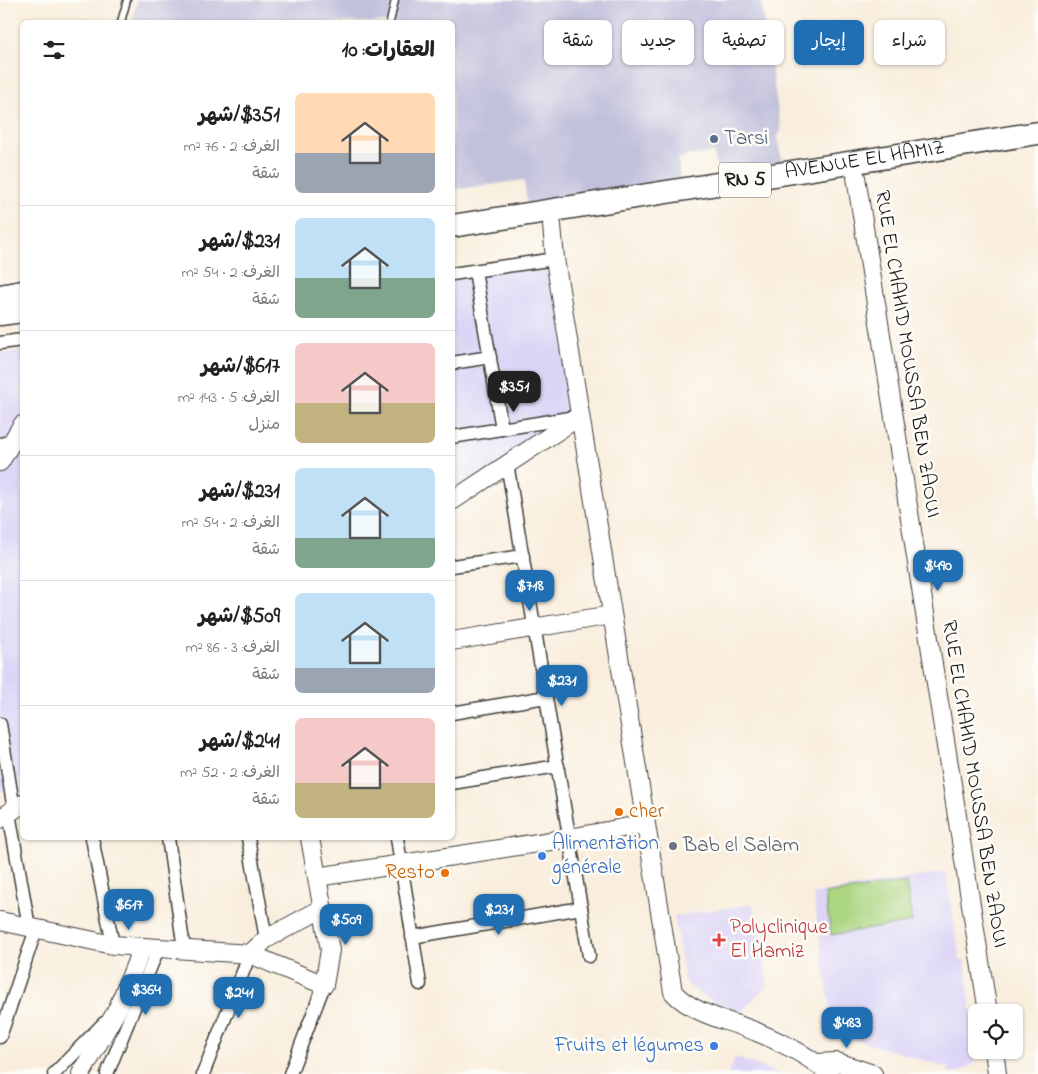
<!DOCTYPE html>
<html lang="ar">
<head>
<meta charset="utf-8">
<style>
	body { margin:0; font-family:"Indie Flower","Playpen Sans Arabic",sans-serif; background:#f6f6f6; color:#222; direction:rtl; height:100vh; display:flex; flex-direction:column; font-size:19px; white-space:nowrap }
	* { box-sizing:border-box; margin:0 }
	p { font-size:16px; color:#767676 }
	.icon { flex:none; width:28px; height:28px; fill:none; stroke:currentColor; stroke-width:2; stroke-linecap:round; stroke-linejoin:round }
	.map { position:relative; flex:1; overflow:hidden; direction:ltr }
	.side { position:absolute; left:20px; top:20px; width:435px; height:820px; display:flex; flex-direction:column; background:#fff; border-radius:8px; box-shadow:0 1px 4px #0004; direction:rtl }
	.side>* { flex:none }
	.hud { position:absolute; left:470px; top:20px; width:475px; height:45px; direction:rtl; display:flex; gap:10px }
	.controls { position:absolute; left:968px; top:1004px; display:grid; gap:10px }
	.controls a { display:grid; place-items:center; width:55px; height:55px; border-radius:8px; background:#fff; box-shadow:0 1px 4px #0004; font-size:25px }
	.price { position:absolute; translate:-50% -42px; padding:0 11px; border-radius:10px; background:#1f6fb2; color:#fff; font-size:16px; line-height:32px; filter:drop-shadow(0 1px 2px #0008) }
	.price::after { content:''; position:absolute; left:50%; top:30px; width:15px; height:11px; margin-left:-8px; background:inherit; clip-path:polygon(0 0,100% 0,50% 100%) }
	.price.on { background:#222; color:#fff }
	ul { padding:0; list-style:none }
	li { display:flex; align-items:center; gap:15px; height:125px; padding:0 20px }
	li+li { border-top:1px solid #e0e0e0 }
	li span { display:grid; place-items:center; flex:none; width:140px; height:100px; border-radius:8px; color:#555 }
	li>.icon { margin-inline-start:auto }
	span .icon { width:60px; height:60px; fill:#fffc; stroke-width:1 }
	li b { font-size:21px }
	h2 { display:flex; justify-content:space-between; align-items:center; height:60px; padding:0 20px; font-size:21px }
	.pill { padding:0 18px; border-radius:8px; background:#fff; box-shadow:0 1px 4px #0004; font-size:18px; line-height:45px }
	.pill.on { background:#1f6fb2; color:#fff }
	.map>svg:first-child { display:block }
</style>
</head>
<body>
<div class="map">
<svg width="1038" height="1074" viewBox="0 0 1038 1074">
	<rect width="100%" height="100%" fill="#fdfcf7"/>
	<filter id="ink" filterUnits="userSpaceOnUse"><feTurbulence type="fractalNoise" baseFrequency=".02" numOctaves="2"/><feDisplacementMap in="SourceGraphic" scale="10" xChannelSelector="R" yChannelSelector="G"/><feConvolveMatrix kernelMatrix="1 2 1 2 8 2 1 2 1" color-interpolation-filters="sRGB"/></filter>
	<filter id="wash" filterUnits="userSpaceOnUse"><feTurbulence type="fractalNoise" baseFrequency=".0096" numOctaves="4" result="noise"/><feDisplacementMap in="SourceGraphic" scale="20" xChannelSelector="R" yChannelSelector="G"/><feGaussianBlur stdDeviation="1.12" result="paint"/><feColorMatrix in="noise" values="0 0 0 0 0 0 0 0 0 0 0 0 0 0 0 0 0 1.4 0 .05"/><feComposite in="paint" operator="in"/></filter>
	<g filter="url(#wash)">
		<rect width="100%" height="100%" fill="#f9eedd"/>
		<g fill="#ddd5f6">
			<polygon points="555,259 580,416 453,499 453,276"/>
			<polygon points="22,350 22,777 0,792 0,354"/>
			<polygon points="946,872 960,960 965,960 976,1050 979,1050 973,1064 962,1071 953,1073 947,1071 948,1068 834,1033 813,894"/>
			<polygon points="753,904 768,984 741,1012 717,1004 701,995 685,982 674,916"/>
			<polygon points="735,1057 781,1074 728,1074"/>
		</g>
		<polygon fill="#c2c1dc" points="137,0 761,0 781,131 777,138 783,163 720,172 716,165 713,152 678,158 680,179 527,204 524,180 453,190 452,22 132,22"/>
		<polygon fill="#acd682" stroke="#64794f" points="906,882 912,922 831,935 825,894"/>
	</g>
	<g filter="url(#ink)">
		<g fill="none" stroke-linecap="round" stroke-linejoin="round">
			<g stroke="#3d3c39" stroke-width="9">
				<g id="lane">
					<polyline points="121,22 127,0"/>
					<polyline points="390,22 395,0"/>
				</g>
			</g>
			<g stroke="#3d3c39" stroke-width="15">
				<g id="street">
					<polyline points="475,271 502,429"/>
					<polyline points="452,274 555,259"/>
					<polyline points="0,343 22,340"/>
					<polyline points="452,363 490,357"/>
					<polyline points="452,437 575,417"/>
					<polyline points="0,444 13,441 22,444"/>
					<polyline points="507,463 589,956"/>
					<polyline points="452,566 523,556"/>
					<polyline points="452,713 546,697"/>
					<polyline points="0,724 14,810"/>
					<polyline points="452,783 558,766"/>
					<polyline points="9,813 29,927"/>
					<polyline points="92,838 113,945"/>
					<polyline points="168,838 184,949"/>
					<polyline points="248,838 266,939"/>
					<polyline points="397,838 420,984"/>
					<polyline points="412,937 581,908"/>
					<polyline points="0,1037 36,929"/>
					<polyline points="54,1074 104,1023"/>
					<polyline points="107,1074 158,949"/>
					<polyline points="203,1074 250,954"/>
					<polyline points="290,1074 324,985"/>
				</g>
			</g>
			<g stroke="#3d3c39" stroke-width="20">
				<g id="secondary">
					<polyline points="856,177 988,1012"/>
					<path d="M552 225 555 259 673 992C695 1016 730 1020 759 1033 783 1043 810 1056 829 1074"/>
					<polyline points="0,462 22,425"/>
					<polyline points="452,501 580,416"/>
					<polyline points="452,641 612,615"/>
					<polyline points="0,819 22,804"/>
					<polyline points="317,877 570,838 644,824"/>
					<polyline points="0,921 113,945 250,954 324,985 330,950 310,838"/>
					<polyline points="250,954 266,939 323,908"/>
					<polyline points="994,1050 997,1074"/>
					<polyline points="817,1063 837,1062 873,1074"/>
					<polyline points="81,1074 117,1010 142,948"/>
				</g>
			</g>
			<g stroke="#3d3c39" stroke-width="25">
				<g id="highway">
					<path id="s1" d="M452 226 1038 133"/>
					<polyline points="0,296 22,292"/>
					<polyline points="0,314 22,311"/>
				</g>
			</g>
			<use href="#lane" stroke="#fff" stroke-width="6"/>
			<use href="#street" stroke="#fff" stroke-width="12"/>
			<use href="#secondary" stroke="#fff" stroke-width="18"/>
			<use href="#highway" stroke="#fff" stroke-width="22"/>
		</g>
	</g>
	<circle fill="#5c6f8a" stroke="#fdfcf7" stroke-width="2" cx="714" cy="139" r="5"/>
	<g fill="#e8710a" stroke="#fdfcf7" stroke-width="2">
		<circle cx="619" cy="812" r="5"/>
		<circle cx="445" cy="873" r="5"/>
	</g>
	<circle fill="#6b7280" stroke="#fdfcf7" stroke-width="2" cx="673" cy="846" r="5"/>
	<g fill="#3f7fe0" stroke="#fdfcf7" stroke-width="2">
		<circle cx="542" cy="856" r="5"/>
		<circle cx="714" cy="1046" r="5"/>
	</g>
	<path fill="#e0444e" stroke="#fdfcf7" stroke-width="2" d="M716.5 932.5h5v5h5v5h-5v5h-5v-5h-5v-5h5z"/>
	<g text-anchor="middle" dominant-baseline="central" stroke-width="5" stroke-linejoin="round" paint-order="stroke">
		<rect fill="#fdfcf7" stroke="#605f5e" stroke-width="1" x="719" y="162.5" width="52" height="35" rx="4"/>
		<g font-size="20" font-weight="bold" fill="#1c1c1c">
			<text x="745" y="180">RN 5</text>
		</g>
		<g font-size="21" fill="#4e5e75" stroke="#fdfcf7" text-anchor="start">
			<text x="724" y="139">Tarsi</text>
		</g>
		<g font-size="21" fill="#1c1c1c" stroke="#fdfcf7">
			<text stroke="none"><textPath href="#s1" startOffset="418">AVENUE EL HAMIZ</textPath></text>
			<text transform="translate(907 354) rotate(81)">RUE EL CHAHID MOUSSA BEN ZAOUI</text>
			<text transform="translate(974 784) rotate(81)">RUE EL CHAHID MOUSSA BEN ZAOUI</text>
		</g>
		<g font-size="21" fill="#c56008" stroke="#fdfcf7" text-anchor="start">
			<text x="629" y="812">cher</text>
			<text x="435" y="873" text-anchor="end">Resto</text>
		</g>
		<g font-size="21" fill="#366cbe" stroke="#fdfcf7" text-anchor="start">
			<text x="552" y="844">Alimentation<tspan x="552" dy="24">générale</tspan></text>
			<text x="704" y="1046" text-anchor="end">Fruits et légumes</text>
		</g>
		<g font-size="21" fill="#5b616d" stroke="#fdfcf7" text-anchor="start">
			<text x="683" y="846">Bab el Salam</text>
		</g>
		<g font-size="21" fill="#be3a42" stroke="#fdfcf7" text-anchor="start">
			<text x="730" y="928">Polyclinique<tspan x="730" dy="24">El Hamiz</tspan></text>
		</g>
	</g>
</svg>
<div class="controls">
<a><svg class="icon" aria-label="locate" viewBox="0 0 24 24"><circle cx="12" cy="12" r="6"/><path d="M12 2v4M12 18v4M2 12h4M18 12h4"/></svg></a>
</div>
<b class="price on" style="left:514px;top:413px">$351</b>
<b class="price" style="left:938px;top:592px">$490</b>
<b class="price" style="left:530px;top:612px">$718</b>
<b class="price" style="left:562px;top:707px">$231</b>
<b class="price" style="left:129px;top:931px">$617</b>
<b class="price" style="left:499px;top:936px">$231</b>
<b class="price" style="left:346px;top:946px">$509</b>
<b class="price" style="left:146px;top:1016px">$364</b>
<b class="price" style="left:239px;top:1019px">$241</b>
<b class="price" style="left:847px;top:1049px">$483</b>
<div class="hud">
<a class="pill">شراء</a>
<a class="pill on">إيجار</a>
<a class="pill">تصفية</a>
<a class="pill">جديد</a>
<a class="pill">شقة</a>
</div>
<section class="side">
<h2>العقارات: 10<svg class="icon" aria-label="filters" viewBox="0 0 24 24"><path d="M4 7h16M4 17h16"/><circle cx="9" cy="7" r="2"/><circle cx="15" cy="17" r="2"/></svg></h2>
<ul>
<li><span style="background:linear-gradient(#ffd9b3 60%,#9aa5b1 0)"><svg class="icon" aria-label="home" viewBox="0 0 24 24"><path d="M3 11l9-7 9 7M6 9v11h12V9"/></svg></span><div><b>$351/شهر</b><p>الغرف: 2 · 76 m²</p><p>شقة</p></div></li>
<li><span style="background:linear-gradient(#bfe0f5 60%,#7fa58c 0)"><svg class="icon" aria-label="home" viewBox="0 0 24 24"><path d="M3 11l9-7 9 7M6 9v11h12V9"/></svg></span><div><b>$231/شهر</b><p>الغرف: 2 · 54 m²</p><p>شقة</p></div></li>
<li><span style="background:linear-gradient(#f6c9c9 60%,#c2b280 0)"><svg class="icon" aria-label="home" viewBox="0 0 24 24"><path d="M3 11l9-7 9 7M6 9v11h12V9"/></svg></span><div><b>$617/شهر</b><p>الغرف: 5 · 143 m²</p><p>منزل</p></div></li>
<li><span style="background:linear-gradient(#bfe0f5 70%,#7fa58c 0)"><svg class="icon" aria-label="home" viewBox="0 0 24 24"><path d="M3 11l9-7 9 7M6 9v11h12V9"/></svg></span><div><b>$231/شهر</b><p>الغرف: 2 · 54 m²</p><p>شقة</p></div></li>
<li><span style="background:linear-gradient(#bfe0f5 75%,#9aa5b1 0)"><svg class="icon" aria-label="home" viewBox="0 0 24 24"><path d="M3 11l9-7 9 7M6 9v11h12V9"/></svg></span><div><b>$509/شهر</b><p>الغرف: 3 · 86 m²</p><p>شقة</p></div></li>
<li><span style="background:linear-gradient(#f6c9c9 65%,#c2b280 0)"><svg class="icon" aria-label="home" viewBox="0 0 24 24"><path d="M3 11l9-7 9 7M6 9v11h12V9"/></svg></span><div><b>$241/شهر</b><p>الغرف: 2 · 52 m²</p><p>شقة</p></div></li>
</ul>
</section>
</div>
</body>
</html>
